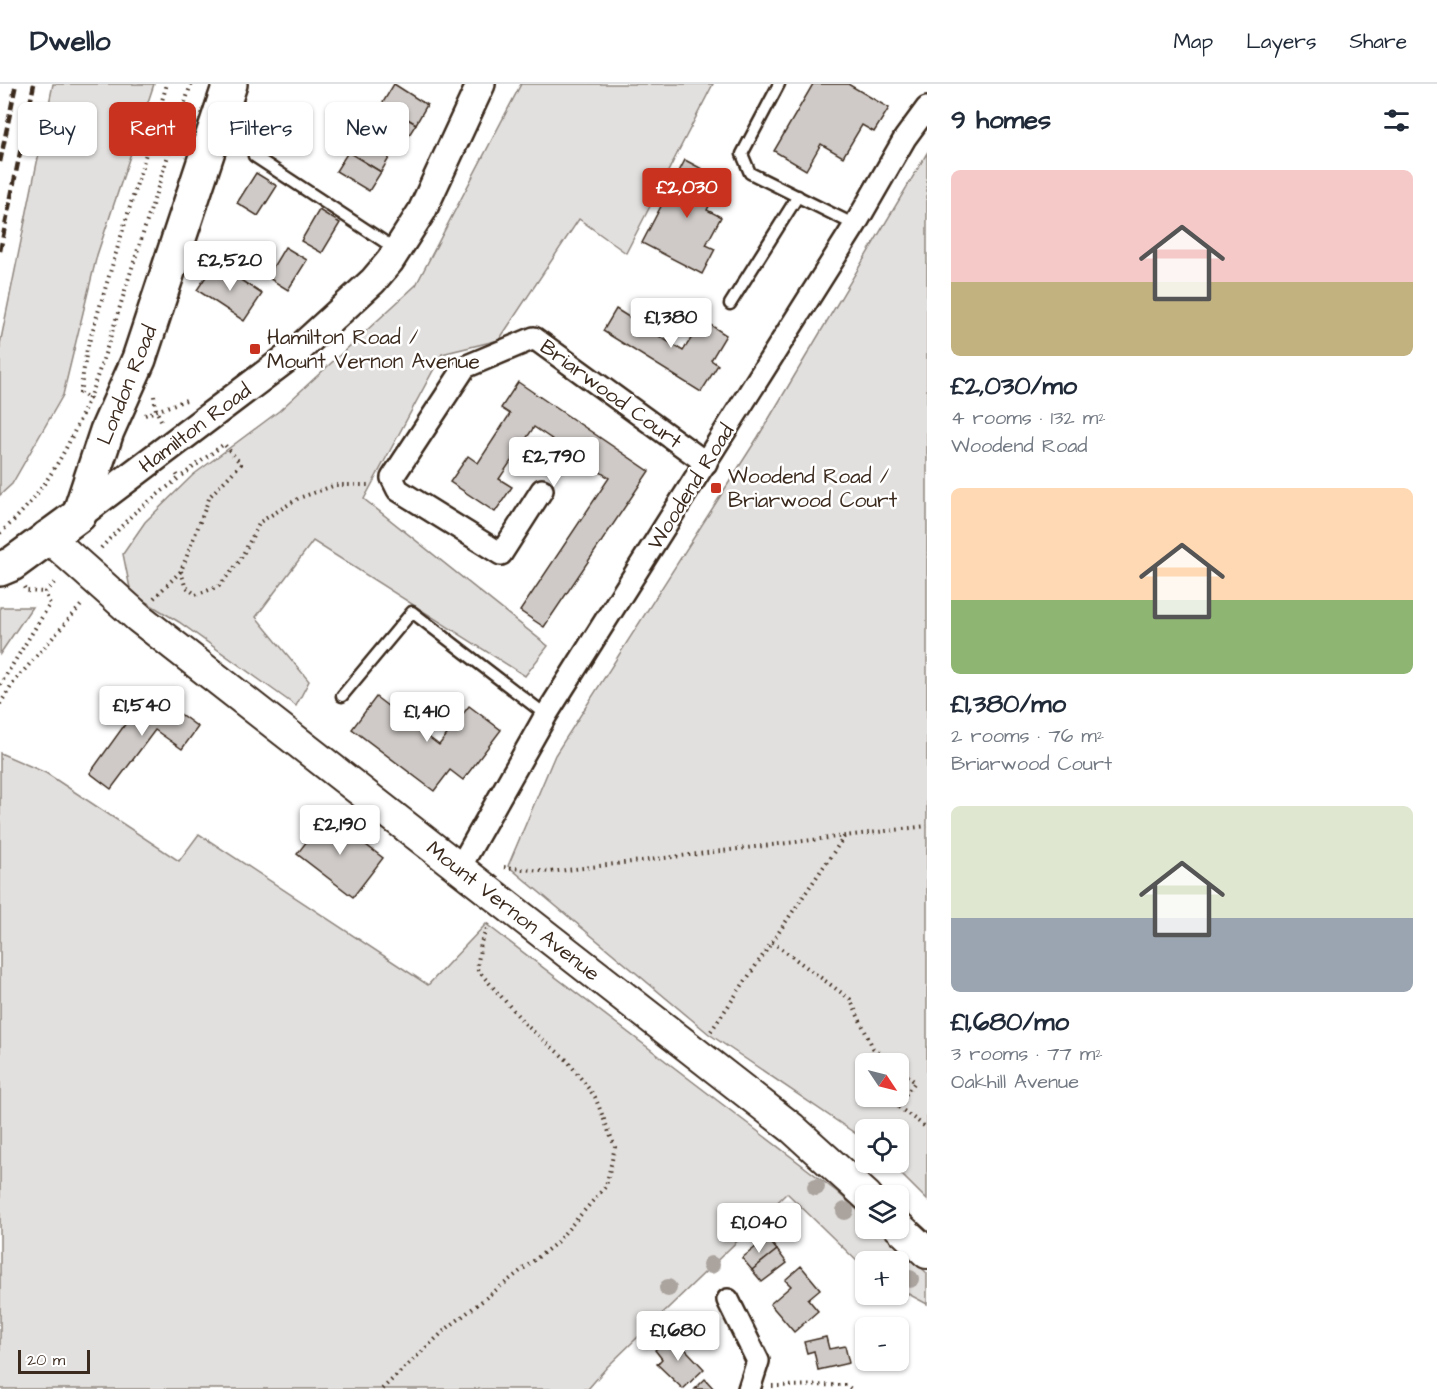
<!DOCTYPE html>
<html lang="en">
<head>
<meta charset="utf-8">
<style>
	body { margin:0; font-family:"Architects Daughter",sans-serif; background:#f2f2f3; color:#1f2937; height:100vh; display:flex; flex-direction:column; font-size:22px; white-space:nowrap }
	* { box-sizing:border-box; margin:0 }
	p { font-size:20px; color:#747a83 }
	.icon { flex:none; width:33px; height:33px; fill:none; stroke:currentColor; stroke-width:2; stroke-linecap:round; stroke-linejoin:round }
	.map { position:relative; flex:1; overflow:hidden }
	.side { display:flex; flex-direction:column; background:#fff; width:510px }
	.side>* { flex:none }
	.hud { position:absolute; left:18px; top:18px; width:570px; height:54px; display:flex; gap:12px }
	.needle { width:39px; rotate:125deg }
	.controls { position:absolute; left:855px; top:969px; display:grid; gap:12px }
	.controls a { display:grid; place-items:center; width:54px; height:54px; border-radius:9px; background:#fff; box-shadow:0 2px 4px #0004; font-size:30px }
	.scale { position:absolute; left:18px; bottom:15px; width:72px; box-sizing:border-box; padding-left:6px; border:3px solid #3b2a1e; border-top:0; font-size:16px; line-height:21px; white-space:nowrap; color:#3b2a1e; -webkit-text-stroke:4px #fff; paint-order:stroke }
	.price { position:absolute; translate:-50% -51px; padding:0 14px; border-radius:6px; background:#fff; color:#222; font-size:20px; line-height:39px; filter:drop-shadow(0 2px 3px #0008) }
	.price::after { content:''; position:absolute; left:50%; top:36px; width:18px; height:14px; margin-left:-9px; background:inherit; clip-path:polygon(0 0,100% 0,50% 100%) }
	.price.current { background:#c8321e; color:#fff }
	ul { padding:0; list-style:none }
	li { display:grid; align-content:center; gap:12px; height:318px; padding:0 24px }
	li span { display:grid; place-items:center; height:186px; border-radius:9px; color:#555 }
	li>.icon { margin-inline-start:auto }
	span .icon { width:108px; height:108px; fill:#fffc; stroke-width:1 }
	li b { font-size:26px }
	h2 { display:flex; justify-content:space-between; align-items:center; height:72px; padding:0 24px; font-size:26px }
	.tag { padding:0 21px; border-radius:9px; background:#fff; box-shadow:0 2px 4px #0004; font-size:21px; line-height:54px }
	.tag.current { background:#c8321e; color:#fff }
	header { display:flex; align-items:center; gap:36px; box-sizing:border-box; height:84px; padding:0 30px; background:#fff; border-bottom:2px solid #e0e1e3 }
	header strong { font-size:28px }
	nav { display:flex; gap:33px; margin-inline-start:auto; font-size:21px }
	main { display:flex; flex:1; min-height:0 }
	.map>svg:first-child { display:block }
</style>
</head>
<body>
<header>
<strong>Dwello</strong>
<nav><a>Map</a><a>Layers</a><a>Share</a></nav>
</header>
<main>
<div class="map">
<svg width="927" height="1305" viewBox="0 0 927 1305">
	<rect width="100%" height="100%" fill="#fff"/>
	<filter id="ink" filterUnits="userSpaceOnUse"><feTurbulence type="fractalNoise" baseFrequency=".0167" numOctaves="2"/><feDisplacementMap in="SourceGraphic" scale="12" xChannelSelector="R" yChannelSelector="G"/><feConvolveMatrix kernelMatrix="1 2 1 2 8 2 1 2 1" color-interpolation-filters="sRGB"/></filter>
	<g filter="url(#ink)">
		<g fill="#e2e0de" stroke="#8e857e" stroke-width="1.5" fill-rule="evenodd">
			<polygon points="53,0 154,0 97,171 63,311 12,400 0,411 0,260"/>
			<polygon points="521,0 713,0 626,169 579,135 499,256 442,270 364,415 548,562 525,592 313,457 256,533 309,597 296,622 179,538 131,509 123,470 145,438 193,391 279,327 416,201"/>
			<path d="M927 69V1116L890 1079 898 1078V1046H866L865 1056 709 950 508 782 555 671 758 353ZM866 980H898V1012H866Z"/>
			<polygon points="0,523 32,523 0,570"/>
			<polygon points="0,669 46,689 179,777 199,750 428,901 486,840 836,1107 865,1133 866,1144 878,1145 927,1189 927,1220 899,1205 898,1178 866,1178 865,1185 787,1109 607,1283 588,1305 0,1305"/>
		</g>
		<g fill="#cfcac7" stroke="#3b2a1e" stroke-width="1.5">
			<polygon points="394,0 427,21 416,40 382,20"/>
			<polygon points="813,0 848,0 889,24 874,48 862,41 843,73 821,60 806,86 774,67"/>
			<polygon points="382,20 416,40 404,59 371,39"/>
			<polygon points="359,48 392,69 381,88 348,68"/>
			<polygon points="348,68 381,88 369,107 336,87"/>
			<polygon points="685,76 723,96 707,126 721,133 706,161 715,165 702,190 642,159"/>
			<polygon points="256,89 277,102 258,132 237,119"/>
			<polygon points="319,126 340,139 322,169 301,157"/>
			<polygon points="285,163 307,176 288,206 267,193"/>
			<polygon points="215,179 262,210 244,237 197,206"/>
			<polygon points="616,225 683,267 703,236 726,251 711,276 718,281 701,308 603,247"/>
			<polygon points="518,298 649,387 544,543 520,527 609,394 534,343 499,395 512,403 495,428 450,398 468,372 478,379 510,330 501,324"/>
			<polygon points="149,607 198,643 182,665 155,646 111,705 90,689"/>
			<polygon points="376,613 439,661 469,622 501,646 463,696 450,686 434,707 352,645"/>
			<polygon points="327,731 383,774 353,813 297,770"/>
			<polygon points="767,1154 777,1166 752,1186 742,1174"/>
			<polygon points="777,1166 787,1179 762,1198 752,1186"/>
			<polygon points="801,1182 820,1205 808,1215 818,1227 794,1248 770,1220 791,1202 785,1196"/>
			<polygon points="671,1250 704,1285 683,1305 657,1280 662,1275 655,1266"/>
			<polygon points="826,1253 829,1265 845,1262 849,1279 818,1286 814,1267 807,1269 804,1258"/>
			<polygon points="705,1295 714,1305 695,1305"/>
		</g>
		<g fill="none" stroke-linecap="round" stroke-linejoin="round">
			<g stroke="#3b2a1e" stroke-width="15">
				<g id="service">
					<polyline points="779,0 742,70 750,89 855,141"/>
					<polyline points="254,72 397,166"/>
					<polyline points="730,220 798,112"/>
					<polyline points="342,612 412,528 546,631"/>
				</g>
			</g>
			<g stroke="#3b2a1e" stroke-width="26">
				<g id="minor">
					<polyline points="542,406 501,470 398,406 392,394 465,283 534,254 706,379"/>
					<polyline points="459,785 546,631 855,141 905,54 927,24"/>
					<polyline points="728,1216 758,1277 749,1305"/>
				</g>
			</g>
			<g stroke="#3b2a1e" stroke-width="32">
				<polyline id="tertiary" points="79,431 299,265 373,197 390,177 422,127 481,0"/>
			</g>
			<g stroke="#3b2a1e" stroke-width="34">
				<g id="secondary">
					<polyline points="47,452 139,534 792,1044 867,1112"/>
					<polyline points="898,1142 927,1169"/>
				</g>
			</g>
			<g stroke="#3b2a1e" stroke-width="38">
				<polyline id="primary" points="0,485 12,480 79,431 107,347 139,275 230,0"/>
			</g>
			<g stroke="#3b2a1e" stroke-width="4" stroke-dasharray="1.5 4.5" stroke-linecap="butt">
				<polyline points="154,312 156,326 162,338"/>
				<polyline points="91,315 80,309 87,265 167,0"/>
				<polyline points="145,331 186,316"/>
				<path d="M0 449C76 384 102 279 131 187 151 125 171 62 191 0"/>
				<polyline points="101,464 133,430 179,394 176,389"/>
				<polyline points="181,487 185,502 196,511 219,502 239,478 260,438 299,414 336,401 372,401"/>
				<polyline points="24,503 26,507 45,508"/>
				<polyline points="154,514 181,487 210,412 241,380 224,360 179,394"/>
				<polyline points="0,601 50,520 45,508 57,496"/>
				<polyline points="0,620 14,598 83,519"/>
				<polyline points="504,783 550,788 927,742"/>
				<polyline points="772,858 850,915 873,964 892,980"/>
				<polyline points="711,947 844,753"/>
				<polyline points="898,984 915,998 897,1022 927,1044"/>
				<polyline points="772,1302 846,1301 851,1305"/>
				<polyline points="382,1305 445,1246 555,1160 606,1102 615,1063 595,1013 567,976 527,942 477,885 481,858 489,840"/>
			</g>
			<use href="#service" stroke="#fff" stroke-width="10"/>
			<use href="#minor" stroke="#fff" stroke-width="21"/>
			<use href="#tertiary" stroke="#fff" stroke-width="27"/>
			<use href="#secondary" stroke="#fff" stroke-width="30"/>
			<use href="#primary" stroke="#fff" stroke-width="33"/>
			<g stroke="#3b2a1e" stroke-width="4.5" stroke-dasharray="9 4.5" stroke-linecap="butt">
				<polyline points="0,78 16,0"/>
				<polyline points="0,167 34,0"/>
			</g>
		</g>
		<g fill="#aaa39e">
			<circle cx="816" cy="1103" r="9"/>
			<circle cx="845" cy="1127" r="9"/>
			<circle cx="711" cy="1181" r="9"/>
			<circle cx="910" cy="1195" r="9"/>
			<circle cx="668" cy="1204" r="9"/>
		</g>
	</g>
	<g fill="#c8321e" stroke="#fff" stroke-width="2">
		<rect x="249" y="259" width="12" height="12" rx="3"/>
		<rect x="710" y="398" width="12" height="12" rx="3"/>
	</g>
	<g text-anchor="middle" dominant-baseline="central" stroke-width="5" stroke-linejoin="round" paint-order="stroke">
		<g font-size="21" fill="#3b2a1e" stroke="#fff" text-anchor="start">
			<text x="267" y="253">Hamilton Road /<tspan x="267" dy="24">Mount Vernon Avenue</tspan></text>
			<text x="728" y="392">Woodend Road /<tspan x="728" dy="24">Briarwood Court</tspan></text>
		</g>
		<g font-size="21" fill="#3b2a1e" stroke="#fff">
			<text transform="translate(127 301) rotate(-68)">London Road</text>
			<text transform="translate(611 310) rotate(36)">Briarwood Court</text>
			<text transform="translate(195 344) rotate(-37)">Hamilton Road</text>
			<text transform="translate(691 403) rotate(-58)">Woodend Road</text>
			<text transform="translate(513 827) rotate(38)">Mount Vernon Avenue</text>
		</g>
	</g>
</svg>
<div class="controls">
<a><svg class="needle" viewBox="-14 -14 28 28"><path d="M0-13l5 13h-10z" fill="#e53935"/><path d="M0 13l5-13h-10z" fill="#747a83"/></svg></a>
<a><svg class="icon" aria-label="locate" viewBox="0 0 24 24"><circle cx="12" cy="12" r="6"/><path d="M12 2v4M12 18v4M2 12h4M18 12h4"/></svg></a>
<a><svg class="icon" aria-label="layers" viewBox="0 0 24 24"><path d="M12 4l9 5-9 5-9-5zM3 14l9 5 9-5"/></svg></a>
<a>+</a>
<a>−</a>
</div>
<div class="scale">20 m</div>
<b class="price current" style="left:687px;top:135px">£2,030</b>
<b class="price" style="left:230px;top:208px">£2,520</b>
<b class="price" style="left:671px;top:265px">£1,380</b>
<b class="price" style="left:554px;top:404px">£2,790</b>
<b class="price" style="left:142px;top:653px">£1,540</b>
<b class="price" style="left:427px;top:659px">£1,410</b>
<b class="price" style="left:340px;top:772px">£2,190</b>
<b class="price" style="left:759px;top:1170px">£1,040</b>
<b class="price" style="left:678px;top:1278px">£1,680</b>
<div class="hud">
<a class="tag">Buy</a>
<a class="tag current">Rent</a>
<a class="tag">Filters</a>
<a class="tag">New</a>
</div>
</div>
<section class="side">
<h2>9 homes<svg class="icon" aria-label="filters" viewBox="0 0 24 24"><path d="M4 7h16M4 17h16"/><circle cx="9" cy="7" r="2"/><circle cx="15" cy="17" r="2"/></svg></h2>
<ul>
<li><span style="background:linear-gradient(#f6c9c9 60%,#c2b280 0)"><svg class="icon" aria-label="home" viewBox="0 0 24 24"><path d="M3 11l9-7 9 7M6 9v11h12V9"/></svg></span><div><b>£2,030/mo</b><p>4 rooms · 132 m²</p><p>Woodend Road</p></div></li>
<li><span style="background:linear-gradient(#ffd9b3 60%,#8fb573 0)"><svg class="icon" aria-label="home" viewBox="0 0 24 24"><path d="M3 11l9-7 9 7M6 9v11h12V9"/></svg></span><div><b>£1,380/mo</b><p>2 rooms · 76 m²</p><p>Briarwood Court</p></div></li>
<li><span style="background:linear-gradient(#dfe7d0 60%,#9aa5b1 0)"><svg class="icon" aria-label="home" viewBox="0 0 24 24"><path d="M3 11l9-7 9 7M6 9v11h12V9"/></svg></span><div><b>£1,680/mo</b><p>3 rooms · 77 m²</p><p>Oakhill Avenue</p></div></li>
</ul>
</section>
</main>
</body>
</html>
